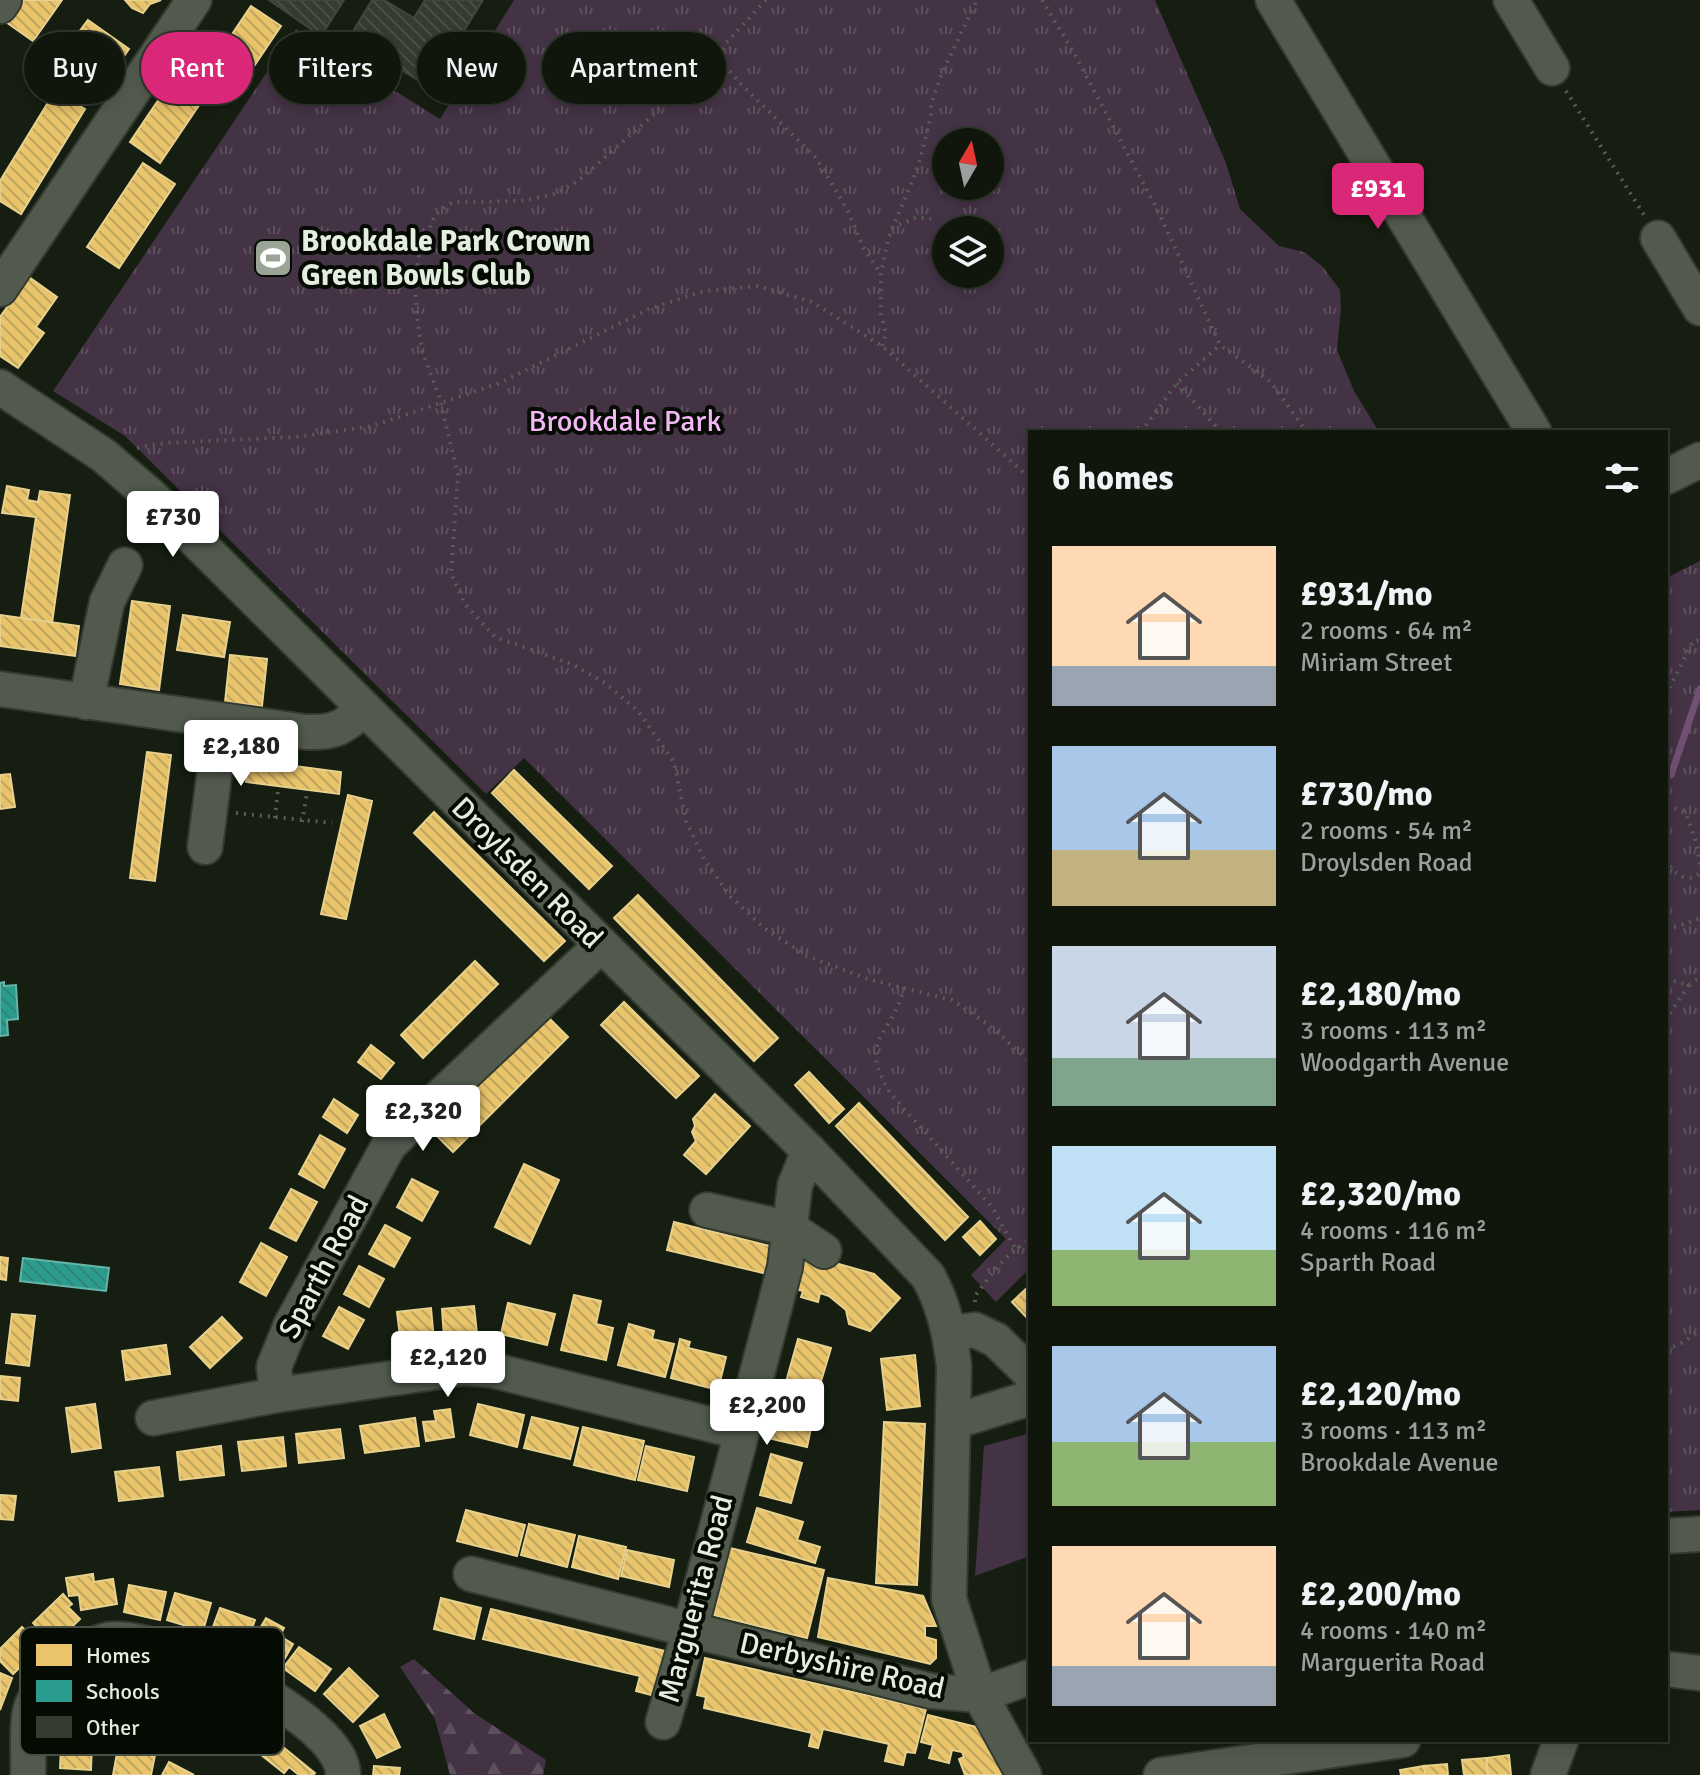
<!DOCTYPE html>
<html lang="en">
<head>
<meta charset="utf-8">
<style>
	body { margin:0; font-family:Signika,sans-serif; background:#191f15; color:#f1f3f6; height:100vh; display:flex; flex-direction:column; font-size:30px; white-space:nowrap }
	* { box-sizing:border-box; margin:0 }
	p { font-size:26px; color:#9c9f9d }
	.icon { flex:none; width:44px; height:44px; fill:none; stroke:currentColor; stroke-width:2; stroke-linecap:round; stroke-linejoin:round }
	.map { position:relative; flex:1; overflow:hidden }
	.drawer { position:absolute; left:1028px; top:430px; width:640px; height:1312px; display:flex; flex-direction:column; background:#10160c; border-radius:0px; box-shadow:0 4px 12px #0003,0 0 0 2px #30352d }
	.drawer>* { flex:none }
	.hud { position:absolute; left:24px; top:32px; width:760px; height:72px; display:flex; gap:16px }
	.needle { width:52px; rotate:9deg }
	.buttons { position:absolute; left:932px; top:128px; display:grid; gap:16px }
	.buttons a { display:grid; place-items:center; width:72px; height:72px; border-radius:50%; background:#10160c; box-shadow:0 4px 12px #0003,0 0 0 2px #30352d; font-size:40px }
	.price { position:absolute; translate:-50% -68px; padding:0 18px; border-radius:8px; background:#fff; color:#222; font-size:26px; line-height:52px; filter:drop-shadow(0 2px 4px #0008) }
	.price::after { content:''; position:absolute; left:50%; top:48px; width:24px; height:18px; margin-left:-12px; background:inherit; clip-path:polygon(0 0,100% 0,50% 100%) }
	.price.active { background:#db2777; color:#fff }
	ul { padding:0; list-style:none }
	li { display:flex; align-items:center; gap:24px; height:200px; padding:0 24px }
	li span { display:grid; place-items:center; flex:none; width:224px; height:160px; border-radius:0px; color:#555 }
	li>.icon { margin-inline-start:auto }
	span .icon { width:96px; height:96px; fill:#fffc; stroke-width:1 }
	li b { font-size:34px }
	h2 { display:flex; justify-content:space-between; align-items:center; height:96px; padding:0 24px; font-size:34px }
	.chip { padding:0 28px; border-radius:36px; background:#10160c; box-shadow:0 4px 12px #0003,0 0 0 2px #30352d; font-size:28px; line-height:72px }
	.chip.active { background:#db2777; color:#fff }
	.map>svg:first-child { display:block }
</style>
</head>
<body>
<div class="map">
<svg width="1700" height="1775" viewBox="0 0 1700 1775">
	<defs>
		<pattern id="forest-firs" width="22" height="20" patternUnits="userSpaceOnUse" patternTransform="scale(2)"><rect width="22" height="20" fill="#443245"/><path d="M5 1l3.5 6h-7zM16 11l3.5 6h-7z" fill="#5f505f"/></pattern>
		<pattern id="park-tufts" width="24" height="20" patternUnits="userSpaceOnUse" patternTransform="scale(2)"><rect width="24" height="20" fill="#443245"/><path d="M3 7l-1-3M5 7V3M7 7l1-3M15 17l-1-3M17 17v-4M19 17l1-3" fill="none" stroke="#5f505f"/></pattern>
		<pattern id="homes-back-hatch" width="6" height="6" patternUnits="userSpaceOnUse" patternTransform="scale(2)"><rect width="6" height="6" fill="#e9c46a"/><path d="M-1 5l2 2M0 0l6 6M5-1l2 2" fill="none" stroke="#c0a560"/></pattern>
		<pattern id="schools-back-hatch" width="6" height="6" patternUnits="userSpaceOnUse" patternTransform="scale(2)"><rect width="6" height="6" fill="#2a9d8f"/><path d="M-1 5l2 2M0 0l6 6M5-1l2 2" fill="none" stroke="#328378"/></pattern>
		<pattern id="building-back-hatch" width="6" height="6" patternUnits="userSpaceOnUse" patternTransform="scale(2)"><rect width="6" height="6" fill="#343c30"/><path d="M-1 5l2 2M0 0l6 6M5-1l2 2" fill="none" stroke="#484f44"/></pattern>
	</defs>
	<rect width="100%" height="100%" fill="#151e10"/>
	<polygon fill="#443245" points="1030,1433 1030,1556 975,1576 984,1446"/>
	<polygon fill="url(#forest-firs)" points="414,1659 474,1713 546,1760 543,1775 450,1775 435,1719 400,1667"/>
	<g fill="url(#park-tufts)" fill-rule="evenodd">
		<path d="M514 0H1155L1226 163 1240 209 1279 246 1304 252 1322 266 1340 290 1341 308 1337 350 1354 391 1379 432H1030V1268L996 1302 971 1275 1006 1239 524 758 486 794 125 436 53 391 296 29 440 119ZM990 142V186H946V142ZM990 230V274H946V230Z"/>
		<polygon points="1700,561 1700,1510 1666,1512 1666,578"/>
	</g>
	<g fill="url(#homes-back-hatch)" stroke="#e7d18d" stroke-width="2">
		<polygon points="21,0 62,0 33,41 6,22"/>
		<polygon points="125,0 161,0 150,4 143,13 132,8"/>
		<polygon points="251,6 281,26 236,93 206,73"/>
		<polygon points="88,20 129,49 111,74 70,44"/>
		<polygon points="186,59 216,80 160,163 130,142"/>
		<polygon points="55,91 85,109 21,214 0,201 0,181"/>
		<polygon points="143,163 175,184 119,268 87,247"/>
		<polygon points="29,277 57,297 36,327 44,333 18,368 0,356 0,317"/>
		<polygon points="7,486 29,490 27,500 38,502 40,491 70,495 52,623 21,618 36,517 2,513"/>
		<polygon points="132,601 170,606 159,690 120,684"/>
		<polygon points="0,615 79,626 75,656 0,646"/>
		<polygon points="183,615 230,622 224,657 177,650"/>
		<polygon points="230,655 267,659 262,706 225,702"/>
		<polygon points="147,752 171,755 155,881 130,878"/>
		<polygon points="249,760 341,772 339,794 246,782"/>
		<polygon points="514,770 612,866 589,889 492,793"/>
		<polygon points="10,774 15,807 0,809 0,775"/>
		<polygon points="348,795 372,801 346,919 321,914"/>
		<polygon points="434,812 565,941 544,961 414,833"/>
		<polygon points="638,895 778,1038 754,1061 614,918"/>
		<polygon points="475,961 498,984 423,1058 401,1035"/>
		<polygon points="624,1002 699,1076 676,1098 601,1025"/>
		<polygon points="545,1014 568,1037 453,1152 430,1129"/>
		<polygon points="371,1045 394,1063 381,1079 358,1062"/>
		<polygon points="809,1072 844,1109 829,1123 795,1085"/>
		<polygon points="715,1094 750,1126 706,1174 684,1155 696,1141 692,1132 695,1126 693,1119"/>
		<polygon points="334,1099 358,1115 347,1133 323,1117"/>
		<polygon points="859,1103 968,1217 945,1240 836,1126"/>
		<polygon points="320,1135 345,1149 324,1188 299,1174"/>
		<polygon points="524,1164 559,1180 530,1244 495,1227"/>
		<polygon points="412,1179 438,1192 422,1221 397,1207"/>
		<polygon points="291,1189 317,1202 296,1241 270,1228"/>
		<polygon points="980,1221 996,1239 980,1255 963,1237"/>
		<polygon points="674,1222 774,1247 767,1274 667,1250"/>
		<polygon points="385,1225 410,1238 394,1267 369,1254"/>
		<polygon points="261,1243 287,1257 266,1296 240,1282"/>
		<polygon points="800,1253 874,1274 900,1298 870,1331 849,1324 846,1310 829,1296 820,1293 818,1302 801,1297 803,1291 791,1288"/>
		<polygon points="0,1257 8,1258 6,1280 0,1279"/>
		<polygon points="359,1266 384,1279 369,1307 344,1294"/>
		<polygon points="1030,1285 1030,1321 1012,1302"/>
		<polygon points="574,1295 601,1301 596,1324 613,1328 606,1360 561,1350"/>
		<polygon points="508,1303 555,1314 547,1345 501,1334"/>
		<polygon points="474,1306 477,1334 444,1338 442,1309"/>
		<polygon points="339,1307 364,1320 348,1349 323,1336"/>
		<polygon points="431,1308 434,1341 401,1345 397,1312"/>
		<polygon points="12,1314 35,1316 29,1366 6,1363"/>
		<polygon points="222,1317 242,1338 210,1368 190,1347"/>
		<polygon points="629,1324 654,1331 652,1339 674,1344 665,1377 618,1365"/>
		<polygon points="680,1339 690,1342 688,1348 726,1357 718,1390 671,1378"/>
		<polygon points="798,1339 831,1348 816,1398 784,1389"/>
		<polygon points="166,1345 170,1374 126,1380 122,1351"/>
		<polygon points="915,1355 920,1406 887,1410 881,1359"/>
		<polygon points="0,1376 20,1378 18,1401 0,1399"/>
		<polygon points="782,1396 816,1404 807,1447 772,1439"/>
		<polygon points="95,1404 101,1448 72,1452 66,1408"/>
		<polygon points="478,1404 524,1415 517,1447 470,1435"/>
		<polygon points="450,1409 454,1437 426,1441 423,1422 436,1421 434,1411"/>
		<polygon points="532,1417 578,1428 570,1459 524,1448"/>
		<polygon points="415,1418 419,1446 365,1453 360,1426"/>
		<polygon points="884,1422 925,1424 917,1585 876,1583"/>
		<polygon points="583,1427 644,1441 635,1480 574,1465"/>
		<polygon points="340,1429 344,1458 299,1463 296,1434"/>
		<polygon points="283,1437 286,1466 242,1471 238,1442"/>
		<polygon points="221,1446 224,1475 180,1480 177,1452"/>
		<polygon points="646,1446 694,1457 687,1491 638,1480"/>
		<polygon points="771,1454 802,1463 791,1503 760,1495"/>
		<polygon points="159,1467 163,1496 119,1501 115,1472"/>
		<polygon points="0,1495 16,1496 13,1520 0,1519"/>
		<polygon points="757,1508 803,1522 797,1540 820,1547 815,1563 747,1542"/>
		<polygon points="466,1510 525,1525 517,1556 457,1541"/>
		<polygon points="529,1524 575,1535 567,1567 521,1555"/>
		<polygon points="579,1536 626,1547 618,1579 572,1567"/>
		<polygon points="730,1548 824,1570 807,1638 714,1615"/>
		<polygon points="627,1550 674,1560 669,1587 621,1576"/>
		<polygon points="93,1574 94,1582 113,1579 117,1604 81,1610 79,1595 69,1596 66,1578"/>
		<polygon points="828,1578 923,1596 936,1626 925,1626 925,1637 936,1640 936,1658 930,1664 818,1637"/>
		<polygon points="129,1585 166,1592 160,1620 124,1612"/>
		<polygon points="175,1593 211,1603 203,1631 167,1620"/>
		<polygon points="63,1594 72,1604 68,1607 80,1619 54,1644 33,1623"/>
		<polygon points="441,1598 481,1608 474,1639 434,1629"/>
		<polygon points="220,1608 255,1620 245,1647 210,1635"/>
		<polygon points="491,1609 665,1651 655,1696 636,1691 640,1676 483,1639"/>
		<polygon points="266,1618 284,1628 280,1636 293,1644 280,1667 248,1649"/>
		<polygon points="22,1627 42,1646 13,1674 0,1661 0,1649"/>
		<polygon points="299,1647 331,1669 315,1691 283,1668"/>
		<polygon points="705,1658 926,1709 915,1753 906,1752 903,1765 885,1761 889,1744 823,1729 818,1748 809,1746 812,1733 704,1708 706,1697 697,1695"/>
		<polygon points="349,1668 378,1696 353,1722 324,1694"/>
		<polygon points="0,1673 12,1678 0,1710"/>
		<polygon points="63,1709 93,1711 91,1770 60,1768"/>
		<polygon points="384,1714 400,1747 377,1758 360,1726"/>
		<polygon points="928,1715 985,1729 1006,1775 965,1775 959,1759 964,1757 962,1752 952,1750 949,1763 929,1758 933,1745 921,1742"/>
		<polygon points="272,1738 315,1773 313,1775 299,1775 289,1767 284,1773 260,1754"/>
		<polygon points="118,1748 155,1755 151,1775 113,1775"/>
		<polygon points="1509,1755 1511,1775 1488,1775 1486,1758"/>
		<polygon points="1486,1758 1488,1775 1464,1775 1462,1760"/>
		<polygon points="169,1762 194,1775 162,1775"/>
		<polygon points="1447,1764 1448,1775 1425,1775 1424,1766"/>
		<polygon points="374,1766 400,1768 399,1775 373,1775"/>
		<polygon points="1424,1766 1425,1775 1401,1775 1400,1770"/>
	</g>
	<g fill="url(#schools-back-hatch)" stroke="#62b5a7" stroke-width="2">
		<polygon points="4,982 4,986 16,985 18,1019 7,1020 8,1035 0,1036 0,983"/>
		<polygon points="23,1258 109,1268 106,1291 20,1281"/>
	</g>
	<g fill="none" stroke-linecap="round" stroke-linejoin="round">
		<polyline stroke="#725073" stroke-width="7" points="1671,775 1700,689"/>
	</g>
	<g fill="url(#building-back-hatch)" stroke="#3f473b" stroke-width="2">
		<polygon points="269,0 344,0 321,36"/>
		<polygon points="372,0 384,0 414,18 425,0 483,0 429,87 349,38"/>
	</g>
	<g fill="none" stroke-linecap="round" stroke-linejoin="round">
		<g stroke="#333a2f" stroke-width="38">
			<g id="minor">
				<polyline points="1273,0 1534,432"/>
				<polyline points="1511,0 1552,68"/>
				<polyline points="0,6 4,0"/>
				<polyline points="1658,238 1700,308"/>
				<polyline points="0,289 194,0"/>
				<path d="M0 387 103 455 151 496 809 1151 928 1276C944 1305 950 1334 954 1366L949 1599 980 1695 1024 1775"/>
				<polyline points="1666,477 1700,460"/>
				<path d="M0 689 306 732C335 733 343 728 364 709"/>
				<polyline points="86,702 107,602 125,565"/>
				<polyline points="205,847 221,722"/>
				<polyline points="707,1210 791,1229 824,1251"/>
				<polyline points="950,1333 975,1330 996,1340 1030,1373"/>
				<polyline points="277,1395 274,1367 291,1325 389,1145 600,946"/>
				<polyline points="153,1418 277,1395 463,1368 492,1370 741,1432"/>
				<polyline points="953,1422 1030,1398"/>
				<polyline points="1666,1536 1700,1534"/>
				<polyline points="471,1574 931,1691 980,1695 1030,1677"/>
				<polyline points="1666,1669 1700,1673"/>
				<polyline points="663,1722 690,1630 785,1267 795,1185 809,1151"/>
				<path d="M28 1775C29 1756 26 1725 31 1708 36 1692 50 1683 63 1672 75 1661 90 1644 107 1640 158 1630 345 1719 343 1775"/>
				<polyline points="1161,1775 1403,1740"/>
				<polyline points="1548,1775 1561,1740"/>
			</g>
		</g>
		<g stroke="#575e53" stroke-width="4" stroke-dasharray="2 6" stroke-linecap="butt">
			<polyline points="766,0 687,85 578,181 555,194 521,201 453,202 435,215 419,254 415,284 417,317 422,351 439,396 458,475 451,574 465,604 495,637 572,664 605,683 638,711 674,762 686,821 704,859 731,897 764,928 807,956 868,979 952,1000 989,1025 1030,1062"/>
			<polyline points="1042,0 1074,53 1157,209 1220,345 1270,381 1307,432"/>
			<polyline points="714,53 738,81 817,159 848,211 863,247 881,274"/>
			<polyline points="1566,91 1644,215"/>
			<polyline points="892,228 917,217 931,219"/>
			<polyline points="882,346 886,334 881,314 881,274 888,239 918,167 931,116 931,104 942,73 977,0"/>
			<polyline points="1177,383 1221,432"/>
			<polyline points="1141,432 1177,383 1220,345"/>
			<polyline points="137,448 165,443 296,437 372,426 500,383 649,309 704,291 758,286 812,302 882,346 1030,478"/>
			<polyline points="1666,695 1693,641 1700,640"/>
			<polyline points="1667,805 1686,813 1697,845 1700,866"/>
			<polyline points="236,813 332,823"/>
			<polyline points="275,818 278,790"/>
			<polyline points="302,822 307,793"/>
			<path d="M1666 859C1673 873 1686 885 1700 873"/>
			<polyline points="1666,926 1676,927 1700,918"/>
			<polyline points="1666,979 1689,985 1666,1019"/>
			<polyline points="1689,985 1700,977"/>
			<path d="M904 987C892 1039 856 1036 890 1093L992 1207 1015 1248"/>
			<path d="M975 1302V1296C991 1275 1006 1253 1030 1240"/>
			<polyline points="1666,1350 1686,1341 1700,1330"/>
		</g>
		<use href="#minor" stroke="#525a4e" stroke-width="34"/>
	</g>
	<defs>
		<g id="stadium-square" transform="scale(2)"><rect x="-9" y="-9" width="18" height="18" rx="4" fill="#9ba596" stroke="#050b03"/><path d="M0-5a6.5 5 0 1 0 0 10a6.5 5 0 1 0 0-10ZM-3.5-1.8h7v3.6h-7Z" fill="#fff"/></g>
	</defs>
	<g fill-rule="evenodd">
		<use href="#stadium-square" x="273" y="258"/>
	</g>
	<g text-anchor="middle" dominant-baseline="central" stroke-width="8" stroke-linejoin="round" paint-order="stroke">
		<g font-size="30" font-weight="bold" fill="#e3eede" stroke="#050b03" text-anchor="start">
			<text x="301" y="241">Brookdale Park Crown<tspan x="301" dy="34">Green Bowls Club</tspan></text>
		</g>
		<g font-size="30" fill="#f3b7f6" stroke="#050b03">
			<text x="625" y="421">Brookdale Park</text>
		</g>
		<g font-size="30" fill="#e3eede" stroke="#050b03">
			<text transform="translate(527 873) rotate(45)">Droylsden Road</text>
			<text transform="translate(324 1267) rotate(-62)">Sparth Road</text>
			<text transform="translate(696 1599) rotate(-75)">Marguerita Road</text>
			<text transform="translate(842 1666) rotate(13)">Derbyshire Road</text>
		</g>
	</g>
	<rect x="20" y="1627" width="264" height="128" rx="12" fill="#050b03" stroke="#484f45" stroke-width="2"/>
	<rect x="36" y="1644" width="36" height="22" fill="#e9c46a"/>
	<rect x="36" y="1680" width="36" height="22" fill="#2a9d8f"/>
	<rect x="36" y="1716" width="36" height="22" fill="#343c30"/>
	<g font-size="22" fill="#e3eede">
		<text x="86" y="1663">Homes</text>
		<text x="86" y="1699">Schools</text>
		<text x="86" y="1735">Other</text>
	</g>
</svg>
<div class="buttons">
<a><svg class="needle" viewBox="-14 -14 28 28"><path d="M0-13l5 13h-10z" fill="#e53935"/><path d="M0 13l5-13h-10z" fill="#9c9f9d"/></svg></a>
<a><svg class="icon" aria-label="layers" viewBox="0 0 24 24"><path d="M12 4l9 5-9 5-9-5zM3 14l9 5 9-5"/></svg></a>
</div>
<b class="price active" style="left:1378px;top:231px">£931</b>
<b class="price" style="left:173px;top:559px">£730</b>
<b class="price" style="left:241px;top:788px">£2,180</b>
<b class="price" style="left:423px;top:1153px">£2,320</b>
<b class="price" style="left:448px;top:1399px">£2,120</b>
<b class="price" style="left:767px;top:1447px">£2,200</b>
<div class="hud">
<a class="chip">Buy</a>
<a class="chip active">Rent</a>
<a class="chip">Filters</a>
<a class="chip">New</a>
<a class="chip">Apartment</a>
</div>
<section class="drawer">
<h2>6 homes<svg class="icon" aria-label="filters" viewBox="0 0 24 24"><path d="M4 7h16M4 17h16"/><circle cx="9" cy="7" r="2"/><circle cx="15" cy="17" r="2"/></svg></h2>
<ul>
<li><span style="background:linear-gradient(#ffd9b3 75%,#9aa5b1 0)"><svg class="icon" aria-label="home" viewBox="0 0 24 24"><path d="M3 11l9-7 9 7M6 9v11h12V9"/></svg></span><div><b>£931/mo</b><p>2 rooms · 64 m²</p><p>Miriam Street</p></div></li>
<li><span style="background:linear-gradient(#a9c7e8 65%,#c2b280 0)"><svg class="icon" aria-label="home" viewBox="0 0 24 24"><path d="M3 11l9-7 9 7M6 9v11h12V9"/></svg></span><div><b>£730/mo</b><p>2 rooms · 54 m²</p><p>Droylsden Road</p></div></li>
<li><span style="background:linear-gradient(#c9d6e8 70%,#7fa58c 0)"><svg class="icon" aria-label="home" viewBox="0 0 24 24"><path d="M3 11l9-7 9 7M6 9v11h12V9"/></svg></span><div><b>£2,180/mo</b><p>3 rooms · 113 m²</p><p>Woodgarth Avenue</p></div></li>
<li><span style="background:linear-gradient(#bfe0f5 65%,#8fb573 0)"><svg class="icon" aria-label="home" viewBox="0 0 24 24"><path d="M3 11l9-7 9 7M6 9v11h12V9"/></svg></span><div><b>£2,320/mo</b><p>4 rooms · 116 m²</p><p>Sparth Road</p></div></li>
<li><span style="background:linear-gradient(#a9c7e8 60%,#8fb573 0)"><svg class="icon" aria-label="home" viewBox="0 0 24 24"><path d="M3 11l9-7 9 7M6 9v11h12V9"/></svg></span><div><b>£2,120/mo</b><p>3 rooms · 113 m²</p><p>Brookdale Avenue</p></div></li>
<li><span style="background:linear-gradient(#ffd9b3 75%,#9aa5b1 0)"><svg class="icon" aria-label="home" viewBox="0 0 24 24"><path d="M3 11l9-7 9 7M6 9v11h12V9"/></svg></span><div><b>£2,200/mo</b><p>4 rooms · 140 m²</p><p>Marguerita Road</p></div></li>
</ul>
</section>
</div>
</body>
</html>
